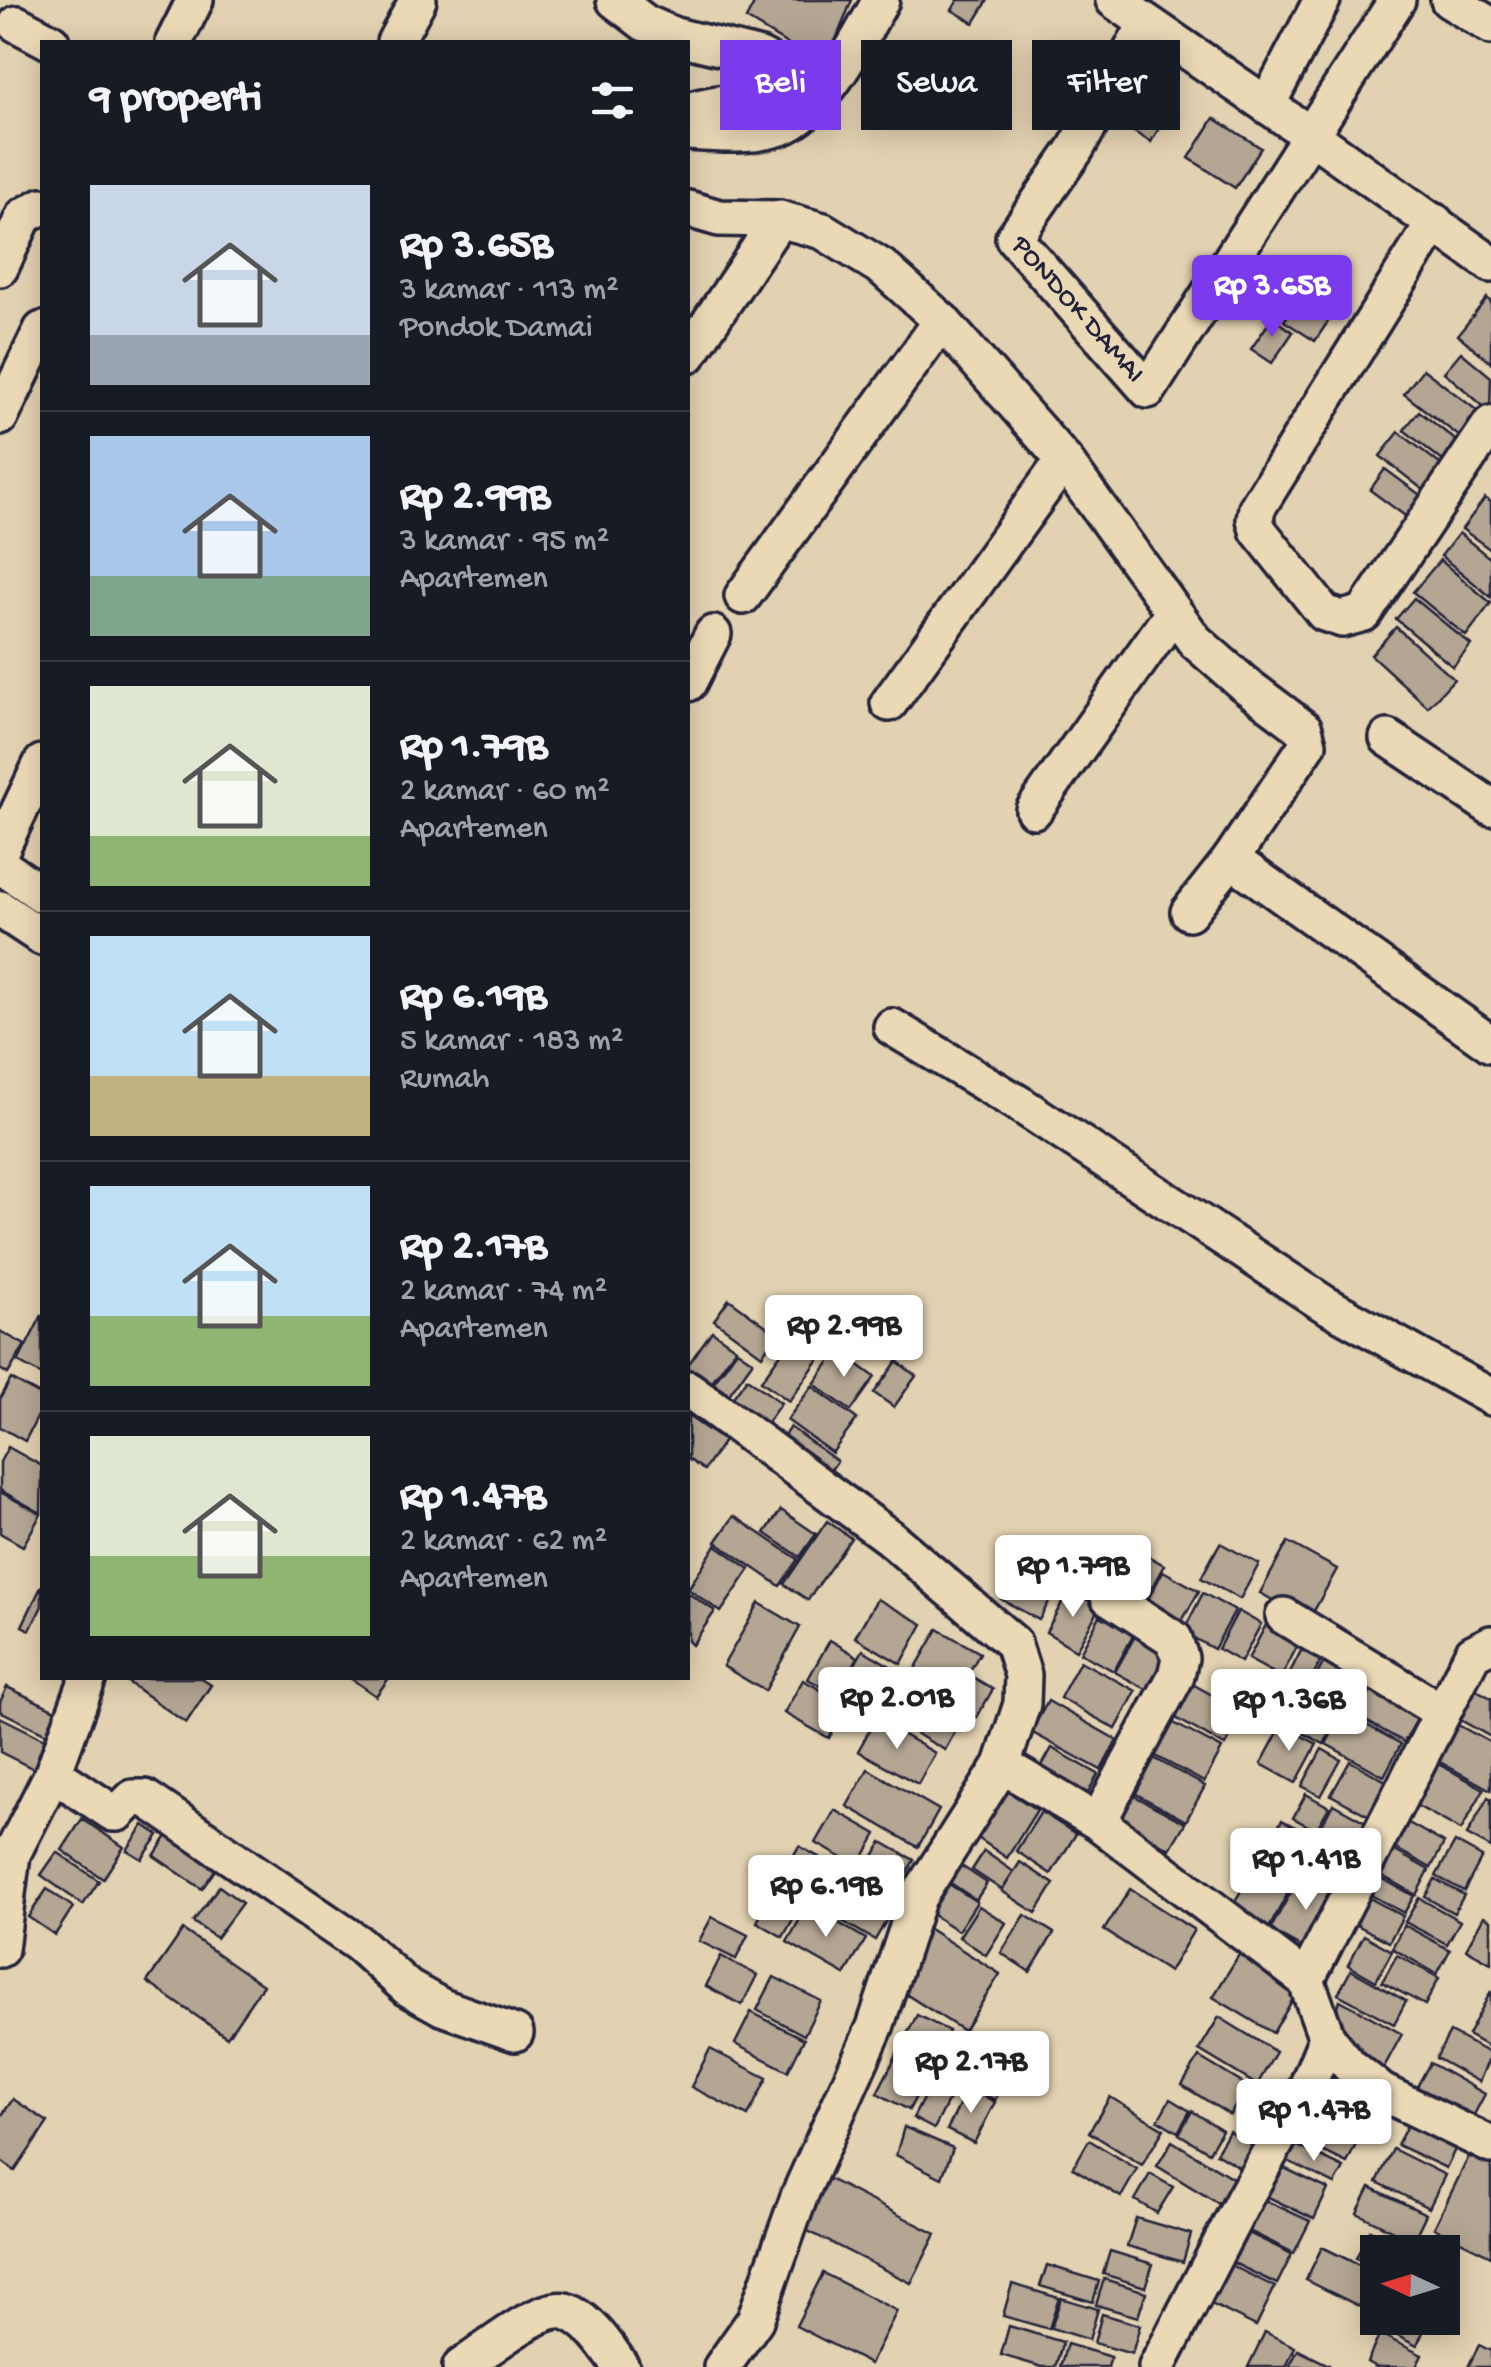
<!DOCTYPE html>
<html lang="id">
<head>
<meta charset="utf-8">
<style>
	body { margin:0; font-family:"Gochi Hand",sans-serif; background:#242831; color:#f1f3f6; height:100vh; display:flex; flex-direction:column; font-size:38px; white-space:nowrap }
	* { box-sizing:border-box; margin:0 }
	p { font-size:32px; color:#9ea1a6 }
	.icon { flex:none; width:55px; height:55px; fill:none; stroke:currentColor; stroke-width:2; stroke-linecap:round; stroke-linejoin:round }
	.map { position:relative; flex:1; overflow:hidden }
	.details { position:absolute; left:40px; top:40px; width:650px; height:1640px; display:flex; flex-direction:column; background:#171b24; border-radius:0px; box-shadow:0 5px 25px #0003 }
	.details>* { flex:none }
	.guide { position:absolute; left:720px; top:40px; width:620px; height:90px; display:flex; gap:20px }
	.needle { width:65px; rotate:274deg }
	.buttons { position:absolute; left:1360px; top:2235px; display:grid; gap:20px }
	.buttons a { display:grid; place-items:center; width:100px; height:100px; border-radius:0px; background:#171b24; box-shadow:0 5px 25px #0003; font-size:50px }
	.price { position:absolute; translate:-50% -85px; padding:0 22px; border-radius:10px; background:#fff; color:#222; font-size:32px; line-height:65px; filter:drop-shadow(0 2px 5px #0008) }
	.price::after { content:''; position:absolute; left:50%; top:60px; width:30px; height:22px; margin-left:-15px; background:inherit; clip-path:polygon(0 0,100% 0,50% 100%) }
	.price.current { background:#7c3aed; color:#fff }
	ul { padding:0; list-style:none }
	li { display:flex; align-items:center; gap:30px; height:250px; padding:0 50px }
	li+li { border-top:2px solid #363941 }
	li span { display:grid; place-items:center; flex:none; width:280px; height:200px; border-radius:0px; color:#555 }
	li>.icon { margin-inline-start:auto }
	span .icon { width:120px; height:120px; fill:#fffc; stroke-width:1 }
	li b { font-size:42px }
	h2 { display:flex; justify-content:space-between; align-items:center; height:120px; padding:0 50px; font-size:42px }
	.tag { padding:0 35px; border-radius:0px; background:#171b24; box-shadow:0 5px 25px #0003; font-size:35px; line-height:90px }
	.tag.current { background:#7c3aed; color:#fff }
	.map>svg:first-child { display:block }
</style>
</head>
<body>
<div class="map">
<svg width="1491" height="2367" viewBox="0 0 1491 2367">
	<rect width="100%" height="100%" fill="#e3d2b1"/>
	<filter id="ink" filterUnits="userSpaceOnUse"><feTurbulence type="fractalNoise" baseFrequency=".01" numOctaves="2"/><feDisplacementMap in="SourceGraphic" scale="20" xChannelSelector="R" yChannelSelector="G"/><feConvolveMatrix kernelMatrix="1 2 1 2 8 2 1 2 1" color-interpolation-filters="sRGB"/></filter>
	<g filter="url(#ink)">
		<g fill="#b4a693" stroke="#22223b" stroke-width="2.5">
			<polygon points="756,0 852,0 825,67 746,19"/>
			<polygon points="958,0 988,0 974,23 952,10"/>
			<polygon points="1146,88 1173,104 1151,142 1124,126"/>
			<polygon points="1214,118 1261,148 1235,188 1189,158"/>
			<polygon points="1304,291 1335,311 1315,341 1284,321"/>
			<polygon points="1487,298 1491,302 1491,362 1458,335"/>
			<polygon points="1272,318 1293,332 1272,363 1251,349"/>
			<polygon points="1461,352 1491,377 1490,412 1444,372"/>
			<polygon points="1423,369 1479,412 1460,437 1404,394"/>
			<polygon points="1419,411 1464,447 1449,466 1404,430"/>
			<polygon points="1399,432 1450,472 1431,496 1380,456"/>
			<polygon points="1385,469 1427,500 1412,521 1370,490"/>
			<polygon points="1485,498 1491,502 1491,550 1462,529"/>
			<polygon points="1459,533 1491,559 1491,597 1441,556"/>
			<polygon points="1440,560 1491,603 1466,636 1413,592"/>
			<polygon points="1414,598 1471,645 1453,667 1396,619"/>
			<polygon points="1396,627 1454,679 1428,707 1371,655"/>
			<polygon points="729,1299 777,1334 762,1355 714,1320"/>
			<polygon points="42,1315 42,1375 18,1362"/>
			<polygon points="0,1331 25,1345 8,1374 0,1369"/>
			<polygon points="712,1331 736,1348 704,1393 688,1381 688,1365"/>
			<polygon points="796,1332 824,1352 789,1401 761,1381"/>
			<polygon points="737,1350 753,1361 723,1403 707,1392"/>
			<polygon points="838,1350 875,1377 851,1411 814,1384"/>
			<polygon points="897,1361 916,1376 894,1407 874,1393"/>
			<polygon points="747,1378 781,1403 758,1435 724,1410"/>
			<polygon points="11,1379 42,1396 42,1408 25,1441 0,1427 0,1399"/>
			<polygon points="812,1386 857,1419 832,1453 787,1420"/>
			<polygon points="688,1416 724,1441 704,1470 688,1459"/>
			<polygon points="790,1427 837,1461 822,1483 775,1449"/>
			<polygon points="8,1447 42,1466 41,1513 0,1490 0,1462"/>
			<polygon points="0,1492 41,1514 23,1546 0,1533"/>
			<polygon points="781,1510 816,1534 800,1557 765,1533"/>
			<polygon points="734,1516 798,1559 780,1586 716,1542"/>
			<polygon points="827,1521 851,1538 808,1600 784,1584"/>
			<polygon points="1288,1542 1337,1569 1309,1620 1260,1593"/>
			<polygon points="1220,1543 1259,1564 1240,1599 1201,1578"/>
			<polygon points="716,1545 750,1569 721,1612 688,1589"/>
			<polygon points="1128,1545 1164,1565 1141,1607 1105,1587"/>
			<polygon points="1029,1547 1067,1569 1039,1620 1001,1599"/>
			<polygon points="1163,1571 1199,1591 1179,1626 1144,1607"/>
			<polygon points="42,1585 42,1606 30,1630 22,1626"/>
			<polygon points="1069,1590 1100,1607 1076,1650 1046,1632"/>
			<polygon points="688,1593 715,1611 692,1645 688,1641"/>
			<polygon points="1203,1593 1235,1611 1214,1649 1183,1632"/>
			<polygon points="877,1599 923,1624 901,1664 855,1637"/>
			<polygon points="759,1603 800,1627 765,1691 723,1666"/>
			<polygon points="1238,1611 1261,1624 1241,1662 1218,1649"/>
			<polygon points="1100,1616 1134,1634 1114,1671 1080,1653"/>
			<polygon points="1266,1625 1299,1643 1281,1677 1248,1659"/>
			<polygon points="938,1629 980,1653 957,1693 915,1669"/>
			<polygon points="1135,1636 1168,1654 1148,1690 1115,1672"/>
			<polygon points="830,1640 858,1657 837,1695 808,1679"/>
			<polygon points="1302,1649 1322,1659 1304,1692 1285,1682"/>
			<polygon points="863,1650 897,1670 872,1714 838,1695"/>
			<polygon points="1080,1661 1136,1691 1116,1729 1060,1698"/>
			<polygon points="1324,1662 1344,1673 1330,1698 1310,1687"/>
			<polygon points="1346,1672 1371,1686 1357,1712 1332,1698"/>
			<polygon points="971,1676 993,1689 977,1717 955,1705"/>
			<polygon points="133,1678 201,1678 211,1685 186,1723 129,1683"/>
			<polygon points="350,1678 389,1678 376,1696"/>
			<polygon points="803,1680 847,1705 829,1738 784,1713"/>
			<polygon points="1187,1681 1243,1712 1225,1746 1169,1714"/>
			<polygon points="897,1684 961,1721 945,1750 880,1713"/>
			<polygon points="7,1687 62,1713 51,1736 0,1711 0,1702"/>
			<polygon points="1373,1688 1420,1714 1404,1742 1357,1716"/>
			<polygon points="1473,1688 1491,1698 1491,1737 1457,1718"/>
			<polygon points="1309,1689 1343,1708 1324,1744 1289,1725"/>
			<polygon points="1048,1701 1117,1740 1101,1770 1031,1732"/>
			<polygon points="1343,1712 1401,1744 1384,1776 1326,1744"/>
			<polygon points="0,1717 48,1741 34,1769 0,1752"/>
			<polygon points="876,1719 935,1753 918,1784 858,1751"/>
			<polygon points="1170,1721 1222,1749 1204,1782 1152,1754"/>
			<polygon points="1282,1725 1317,1744 1296,1783 1261,1764"/>
			<polygon points="1458,1725 1491,1743 1491,1790 1438,1761"/>
			<polygon points="1052,1748 1098,1774 1082,1804 1035,1778"/>
			<polygon points="1322,1749 1341,1760 1321,1796 1302,1786"/>
			<polygon points="1150,1756 1205,1786 1186,1821 1131,1791"/>
			<polygon points="1350,1761 1393,1785 1375,1819 1331,1795"/>
			<polygon points="1435,1762 1484,1789 1461,1830 1412,1803"/>
			<polygon points="868,1769 939,1810 918,1847 847,1806"/>
			<polygon points="1004,1789 1037,1810 1007,1858 975,1836"/>
			<polygon points="1129,1793 1185,1823 1170,1849 1115,1818"/>
			<polygon points="1306,1794 1329,1807 1316,1830 1293,1818"/>
			<polygon points="1488,1797 1491,1799 1491,1848 1467,1835"/>
			<polygon points="1333,1804 1369,1824 1351,1857 1315,1838"/>
			<polygon points="835,1810 877,1834 858,1867 816,1843"/>
			<polygon points="1041,1812 1076,1834 1051,1874 1016,1851"/>
			<polygon points="82,1819 124,1847 103,1879 62,1850"/>
			<polygon points="1282,1820 1329,1845 1313,1874 1266,1849"/>
			<polygon points="1405,1821 1444,1843 1431,1868 1391,1846"/>
			<polygon points="144,1825 159,1835 142,1859 127,1850"/>
			<polygon points="167,1836 215,1870 202,1889 154,1856"/>
			<polygon points="882,1842 914,1860 894,1895 862,1877"/>
			<polygon points="1455,1842 1482,1857 1464,1891 1436,1876"/>
			<polygon points="1384,1845 1429,1870 1416,1895 1370,1869"/>
			<polygon points="799,1846 824,1860 802,1899 777,1885"/>
			<polygon points="984,1851 1014,1872 1002,1890 972,1870"/>
			<polygon points="57,1852 99,1881 83,1905 41,1875"/>
			<polygon points="1262,1852 1299,1872 1268,1930 1231,1909"/>
			<polygon points="1020,1862 1054,1884 1036,1913 1002,1891"/>
			<polygon points="957,1863 987,1883 976,1900 946,1880"/>
			<polygon points="825,1865 895,1905 875,1940 806,1900"/>
			<polygon points="1369,1872 1414,1896 1404,1913 1360,1889"/>
			<polygon points="1301,1874 1342,1896 1311,1953 1270,1930"/>
			<polygon points="941,1879 977,1902 958,1931 922,1908"/>
			<polygon points="1435,1879 1464,1895 1454,1913 1425,1897"/>
			<polygon points="219,1886 242,1903 216,1938 193,1922"/>
			<polygon points="776,1887 802,1903 783,1937 757,1922"/>
			<polygon points="47,1889 73,1907 55,1935 28,1917"/>
			<polygon points="1130,1889 1194,1930 1169,1972 1104,1930"/>
			<polygon points="1358,1892 1403,1916 1389,1942 1344,1918"/>
			<polygon points="1419,1898 1460,1921 1447,1944 1405,1922"/>
			<polygon points="808,1905 866,1939 845,1975 787,1942"/>
			<polygon points="979,1906 1006,1923 986,1955 959,1937"/>
			<polygon points="1025,1915 1054,1933 1030,1972 1001,1953"/>
			<polygon points="1484,1916 1491,1920 1491,1963 1466,1949"/>
			<polygon points="712,1917 748,1935 736,1959 699,1941"/>
			<polygon points="1404,1925 1450,1950 1437,1974 1392,1948"/>
			<polygon points="929,1929 1000,1974 964,2031 893,1986"/>
			<polygon points="183,1930 263,1985 227,2037 147,1982"/>
			<polygon points="1364,1935 1392,1951 1376,1981 1348,1965"/>
			<polygon points="1240,1953 1299,1989 1273,2033 1213,1997"/>
			<polygon points="1397,1955 1439,1978 1425,2005 1382,1982"/>
			<polygon points="721,1956 757,1975 742,2005 706,1986"/>
			<polygon points="1351,1970 1406,2001 1394,2024 1338,1994"/>
			<polygon points="774,1977 821,2001 804,2035 757,2010"/>
			<polygon points="1491,1991 1491,2048 1468,2035"/>
			<polygon points="1340,2000 1402,2034 1383,2069 1328,2034"/>
			<polygon points="751,2012 804,2039 788,2071 735,2044"/>
			<polygon points="917,2015 949,2031 909,2110 877,2093"/>
			<polygon points="1219,2017 1276,2052 1257,2085 1199,2050"/>
			<polygon points="1450,2032 1491,2054 1479,2082 1436,2058"/>
			<polygon points="954,2039 974,2050 934,2129 913,2118"/>
			<polygon points="710,2049 767,2078 748,2116 691,2087"/>
			<polygon points="987,2049 1015,2063 995,2100 968,2087"/>
			<polygon points="1199,2057 1247,2086 1230,2115 1182,2085"/>
			<polygon points="1430,2063 1485,2094 1469,2124 1413,2094"/>
			<polygon points="1309,2085 1370,2115 1347,2163 1285,2133"/>
			<polygon points="968,2088 995,2102 974,2143 947,2130"/>
			<polygon points="1254,2088 1278,2102 1265,2125 1240,2110"/>
			<polygon points="1110,2097 1164,2129 1142,2165 1089,2132"/>
			<polygon points="13,2099 48,2122 15,2171 0,2160 0,2118"/>
			<polygon points="1170,2099 1190,2111 1178,2132 1158,2120"/>
			<polygon points="1192,2111 1222,2130 1209,2152 1179,2134"/>
			<polygon points="1411,2118 1459,2141 1446,2168 1397,2145"/>
			<polygon points="904,2127 953,2148 942,2178 896,2155"/>
			<polygon points="1229,2131 1262,2151 1249,2173 1216,2153"/>
			<polygon points="1089,2140 1137,2169 1121,2197 1073,2168"/>
			<polygon points="1172,2141 1239,2182 1224,2207 1157,2166"/>
			<polygon points="1292,2143 1344,2168 1335,2184 1284,2159"/>
			<polygon points="1474,2146 1491,2155 1491,2256 1434,2228"/>
			<polygon points="1393,2149 1445,2175 1429,2208 1377,2182"/>
			<polygon points="1274,2163 1328,2189 1314,2219 1260,2193"/>
			<polygon points="1150,2174 1173,2187 1157,2213 1135,2200"/>
			<polygon points="821,2175 936,2234 911,2283 796,2225"/>
			<polygon points="1370,2187 1426,2214 1413,2241 1357,2213"/>
			<polygon points="1252,2194 1310,2221 1294,2253 1237,2225"/>
			<polygon points="1136,2218 1191,2234 1183,2262 1127,2246"/>
			<polygon points="1234,2226 1292,2254 1277,2284 1219,2256"/>
			<polygon points="1370,2230 1411,2250 1410,2252 1378,2252 1378,2269 1356,2258"/>
			<polygon points="1322,2247 1378,2274 1363,2308 1306,2280"/>
			<polygon points="1110,2251 1153,2264 1145,2287 1103,2274"/>
			<polygon points="1218,2259 1275,2287 1256,2326 1199,2298"/>
			<polygon points="1047,2265 1099,2281 1093,2302 1040,2286"/>
			<polygon points="823,2273 897,2311 870,2364 796,2326"/>
			<polygon points="1104,2279 1146,2292 1138,2317 1096,2305"/>
			<polygon points="1012,2284 1059,2298 1049,2329 1003,2316"/>
			<polygon points="1378,2291 1378,2318 1390,2318 1385,2328 1365,2318"/>
			<polygon points="1061,2298 1098,2309 1089,2340 1051,2328"/>
			<polygon points="1102,2314 1140,2325 1132,2354 1094,2343"/>
			<polygon points="1395,2318 1410,2318 1426,2325 1417,2346 1388,2331"/>
			<polygon points="1009,2326 1063,2342 1055,2367 1042,2367 1001,2355"/>
			<polygon points="1265,2332 1295,2347 1286,2367 1248,2367"/>
			<polygon points="1380,2334 1422,2355 1416,2367 1376,2367 1367,2362"/>
			<polygon points="1067,2344 1111,2357 1108,2367 1060,2367"/>
			<polygon points="1479,2345 1491,2351 1491,2367 1468,2367"/>
			<polygon points="1298,2350 1329,2365 1328,2367 1289,2367"/>
		</g>
		<g fill="none" stroke-linecap="round" stroke-linejoin="round">
			<g stroke="#22223b" stroke-width="42">
				<g id="minor">
					<polyline points="615,0 645,23 675,36 760,57 824,91"/>
					<polyline points="1114,0 1309,134 1491,264"/>
					<polyline points="1449,0 1491,26"/>
					<polyline points="17,24 51,42"/>
					<path id="s1" d="M1147 24 1075 150 1014 238 1148 390 1397 0"/>
					<polyline points="174,42 195,0"/>
					<polyline points="395,42 418,0"/>
					<polyline points="1267,105 1322,0"/>
					<path d="M688 111C729 98 767 100 809 105"/>
					<path d="M688 132C717 134 752 137 781 127 823 112 860 37 881 0"/>
					<polyline points="688,209 719,218 779,219 823,231 883,268 942,321 1064,460 1195,641 1243,683 1304,729 1308,744 1231,859 1189,912"/>
					<polyline points="1435,222 1257,508 1255,519 1258,530 1324,613 1342,619 1364,613 1491,424"/>
					<polyline points="0,268 24,216 42,206"/>
					<polyline points="688,355 779,219"/>
					<polyline points="0,417 42,330"/>
					<polyline points="743,596 942,321"/>
					<polyline points="688,683 713,634"/>
					<polyline points="889,703 1064,460"/>
					<polyline points="1388,738 1491,807"/>
					<polyline points="1034,810 1173,613"/>
					<polyline points="0,851 42,763"/>
					<polyline points="1231,859 1491,1044"/>
					<polyline points="0,865 42,894"/>
					<polyline points="0,909 42,937"/>
					<polyline points="892,1027 1021,1105 1323,1303 1491,1397"/>
					<polyline points="688,1389 889,1537 1013,1643 1023,1675 1022,1704 1002,1765 918,1897 875,2027 800,2194 755,2320 722,2367"/>
					<polyline points="1284,1616 1442,1712"/>
					<polyline points="1002,1765 1098,1822 1306,1980 1327,2038 1350,2066 1382,2092 1491,2145"/>
					<polyline points="53,1773 113,1813 118,1813 133,1798 145,1798 359,1944 408,1988 442,2007 515,2033"/>
					<polyline points="1098,1822 1176,1676 1180,1658 1174,1639 1109,1597"/>
					<polyline points="0,1949 12,1854 53,1773 88,1678"/>
					<polyline points="1306,1980 1473,1653 1491,1644"/>
					<path d="M461 2367C483 2353 542 2304 565 2311 588 2317 609 2349 621 2367"/>
					<polyline points="1157,2367 1245,2197 1307,2087 1327,2038"/>
				</g>
			</g>
			<use href="#minor" stroke="#ebd9b6" stroke-width="35"/>
		</g>
	</g>
	<g text-anchor="middle" dominant-baseline="central" stroke-width="10" stroke-linejoin="round" paint-order="stroke">
		<g font-size="28" fill="#22223b" stroke="#ebd9b6">
			<text stroke="none"><textPath href="#s1" startOffset="348">PONDOK DAMAI</textPath></text>
		</g>
	</g>
</svg>
<div class="buttons">
<a><svg class="needle" viewBox="-14 -14 28 28"><path d="M0-13l5 13h-10z" fill="#e53935"/><path d="M0 13l5-13h-10z" fill="#9ea1a6"/></svg></a>
</div>
<b class="price current" style="left:1272px;top:340px">Rp 3.65B</b>
<b class="price" style="left:844px;top:1380px">Rp 2.99B</b>
<b class="price" style="left:1073px;top:1620px">Rp 1.79B</b>
<b class="price" style="left:897px;top:1752px">Rp 2.01B</b>
<b class="price" style="left:1289px;top:1754px">Rp 1.36B</b>
<b class="price" style="left:1306px;top:1913px">Rp 1.41B</b>
<b class="price" style="left:826px;top:1940px">Rp 6.19B</b>
<b class="price" style="left:971px;top:2116px">Rp 2.17B</b>
<b class="price" style="left:1314px;top:2164px">Rp 1.47B</b>
<div class="guide">
<a class="tag current">Beli</a>
<a class="tag">Sewa</a>
<a class="tag">Filter</a>
</div>
<section class="details">
<h2>9 properti<svg class="icon" aria-label="filters" viewBox="0 0 24 24"><path d="M4 7h16M4 17h16"/><circle cx="9" cy="7" r="2"/><circle cx="15" cy="17" r="2"/></svg></h2>
<ul>
<li><span style="background:linear-gradient(#c9d6e8 75%,#9aa5b1 0)"><svg class="icon" aria-label="home" viewBox="0 0 24 24"><path d="M3 11l9-7 9 7M6 9v11h12V9"/></svg></span><div><b>Rp 3.65B</b><p>3 kamar · 113 m²</p><p>Pondok Damai</p></div></li>
<li><span style="background:linear-gradient(#a9c7e8 70%,#7fa58c 0)"><svg class="icon" aria-label="home" viewBox="0 0 24 24"><path d="M3 11l9-7 9 7M6 9v11h12V9"/></svg></span><div><b>Rp 2.99B</b><p>3 kamar · 95 m²</p><p>Apartemen</p></div></li>
<li><span style="background:linear-gradient(#dfe7d0 75%,#8fb573 0)"><svg class="icon" aria-label="home" viewBox="0 0 24 24"><path d="M3 11l9-7 9 7M6 9v11h12V9"/></svg></span><div><b>Rp 1.79B</b><p>2 kamar · 60 m²</p><p>Apartemen</p></div></li>
<li><span style="background:linear-gradient(#bfe0f5 70%,#c2b280 0)"><svg class="icon" aria-label="home" viewBox="0 0 24 24"><path d="M3 11l9-7 9 7M6 9v11h12V9"/></svg></span><div><b>Rp 6.19B</b><p>5 kamar · 183 m²</p><p>Rumah</p></div></li>
<li><span style="background:linear-gradient(#bfe0f5 65%,#8fb573 0)"><svg class="icon" aria-label="home" viewBox="0 0 24 24"><path d="M3 11l9-7 9 7M6 9v11h12V9"/></svg></span><div><b>Rp 2.17B</b><p>2 kamar · 74 m²</p><p>Apartemen</p></div></li>
<li><span style="background:linear-gradient(#dfe7d0 60%,#8fb573 0)"><svg class="icon" aria-label="home" viewBox="0 0 24 24"><path d="M3 11l9-7 9 7M6 9v11h12V9"/></svg></span><div><b>Rp 1.47B</b><p>2 kamar · 62 m²</p><p>Apartemen</p></div></li>
</ul>
</section>
</div>
</body>
</html>
